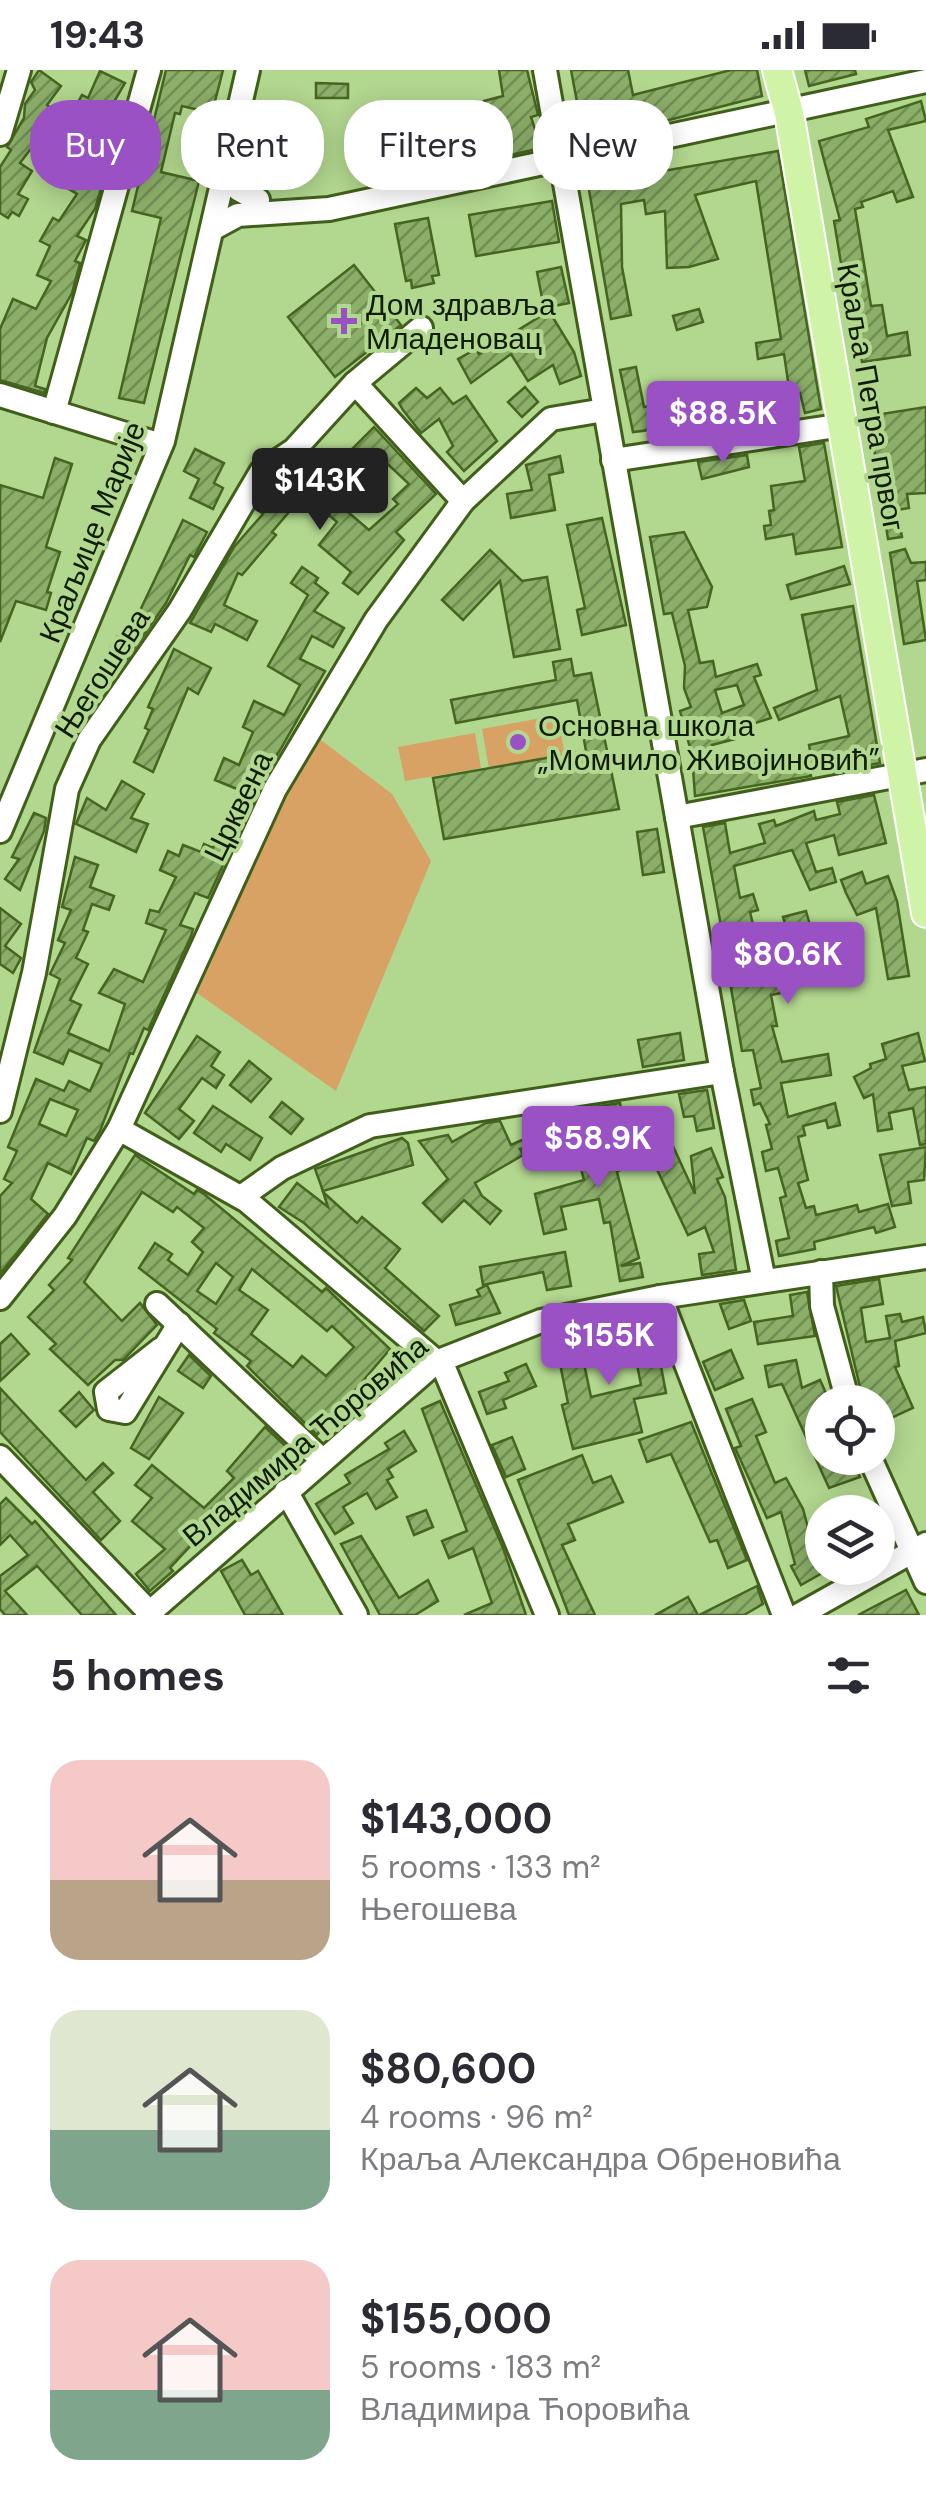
<!DOCTYPE html>
<html lang="en">
<head>
<meta charset="utf-8">
<style>
	body { margin:0; font-family:"DM Sans",sans-serif; background:#f2f2f3; color:#2b2b33; height:100vh; display:flex; flex-direction:column; font-size:38px; white-space:nowrap }
	* { box-sizing:border-box; margin:0 }
	p { font-size:32px; color:#7c7c81 }
	.icon { flex:none; width:55px; height:55px; fill:none; stroke:currentColor; stroke-width:2; stroke-linecap:round; stroke-linejoin:round }
	.map { position:relative; height:1545px; overflow:hidden }
	.drawer { display:flex; flex-direction:column; background:#fff; flex:1 }
	.drawer>* { flex:none }
	.top-card { position:absolute; left:30px; top:30px; width:868px; height:90px; display:flex; gap:20px }
	.buttons { position:absolute; left:805px; top:1315px; display:grid; gap:20px }
	.buttons a { display:grid; place-items:center; width:90px; height:90px; border-radius:50%; background:#fff; box-shadow:0 5px 25px #0003; font-size:50px }
	.price { position:absolute; translate:-50% -85px; padding:0 22px; border-radius:10px; background:#9951c4; color:#fff; font-size:32px; line-height:65px; filter:drop-shadow(0 2px 5px #0008) }
	.price::after { content:''; position:absolute; left:50%; top:60px; width:30px; height:22px; margin-left:-15px; background:inherit; clip-path:polygon(0 0,100% 0,50% 100%) }
	.price.current { background:#222; color:#fff }
	ul { padding:0; list-style:none }
	li { display:flex; align-items:center; gap:30px; height:250px; padding:0 50px }
	li span { display:grid; place-items:center; flex:none; width:280px; height:200px; border-radius:30px; color:#555 }
	li>.icon { margin-inline-start:auto }
	span .icon { width:120px; height:120px; fill:#fffc; stroke-width:1 }
	li b { font-size:42px }
	h2 { display:flex; justify-content:space-between; align-items:center; height:120px; padding:0 50px; font-size:42px }
	.tag { padding:0 35px; border-radius:40px; background:#fff; box-shadow:0 5px 25px #0003; font-size:35px; line-height:90px }
	.tag.current { background:#9951c4; color:#fff }
	.status { display:flex; justify-content:space-between; align-items:center; height:70px; padding:0 50px; background:#fff; direction:ltr }
	.status svg { height:28px; fill:currentColor }
	.map>svg:first-child { display:block }
</style>
</head>
<body>
<div class="status"><b>19:43</b><svg viewBox="0 0 49 12"><path d="M0 12V9h3v3zM5 12V6h3v6zM10 12V3h3v9zM15 12V0h3v12zM26 1h20v11H26zM47 4h2v5h-2z"/></svg></div>
<div class="map">
<svg width="926" height="1545" viewBox="0 0 926 1545">
	<defs>
		<pattern id="building-hatch" width="6" height="6" patternUnits="userSpaceOnUse" patternTransform="scale(2.5)"><rect width="6" height="6" fill="#8bae69"/><path d="M-1 1l2-2M0 6l6-6M5 7l2-2" fill="none" stroke="#708d54"/></pattern>
	</defs>
	<rect width="100%" height="100%" fill="#b2d78f"/>
	<g fill="#d7a263">
		<polygon points="557,645 565,684 489,698 482,659"/>
		<polygon points="475,663 481,698 405,711 398,677"/>
		<polygon points="313,664 392,724 431,791 336,1021 197,923"/>
	</g>
	<g fill="url(#building-hatch)" stroke="#456520" stroke-width="2.5" fill-rule="evenodd">
		<polygon points="39,0 61,16 47,35 53,40 37,60 42,64 20,93 32,101 18,124 28,129 19,146 12,142 8,148 0,143 0,97 11,80 7,77 24,48 25,34 35,20 31,12"/>
		<polygon points="166,0 223,0 212,43 182,36 180,44 175,43 161,102 199,111 144,333 119,328 161,148 132,141"/>
		<polygon points="499,0 527,0 538,45 531,47 541,78 470,94 464,60 442,66 437,48 458,41 460,49 487,42 484,31 503,26"/>
		<polygon points="571,0 628,0 633,25 731,0 757,0 762,26 642,57 637,38 601,45 605,64 584,69"/>
		<polygon points="805,0 855,0 856,4 809,16"/>
		<polygon points="100,1 125,13 91,71 103,79 88,102 103,111 95,139 77,166 86,170 75,191 80,193 72,223 47,268 35,316 45,319 44,323 0,310 0,259 13,229 36,239 51,211 37,205 50,176 40,171 53,148 59,151 77,124 52,109 87,56 70,47 82,25 88,28"/>
		<polygon points="316,13 348,14 348,28 316,28"/>
		<polygon points="921,31 926,51 888,60 913,127 897,132 893,121 861,132 863,137 855,139 871,236 882,235 887,266 907,262 910,285 862,292 858,271 854,272 834,151 840,150 819,71 869,57 866,49"/>
		<polygon points="778,81 821,339 805,343 800,323 790,325 784,284 758,289 756,273 781,269 756,111 695,125 718,189 689,197 667,198 665,141 646,144 644,130 621,134 622,197 631,245 611,249 588,114"/>
		<polygon points="552,131 559,172 476,186 469,145"/>
		<polygon points="428,148 439,205 432,206 434,213 412,218 411,210 406,211 395,154"/>
		<polygon points="354,195 401,255 335,307 288,247"/>
		<polygon points="561,197 569,233 544,238 537,202"/>
		<polygon points="699,239 703,252 677,260 673,246"/>
		<polygon points="549,241 574,282 581,306 560,314 553,295 528,311 511,284 471,313 458,289 476,279 479,284"/>
		<polygon points="636,297 644,337 668,332 665,322 680,318 692,355 633,362 620,300"/>
		<polygon points="733,316 737,338 762,334 764,349 741,349 695,360 693,347 724,341 719,319"/>
		<polygon points="525,317 538,332 522,347 508,332"/>
		<polygon points="416,318 427,328 440,318 453,334 466,326 497,371 464,401 447,382 453,376 439,349 421,363 403,340 399,333"/>
		<polygon points="926,337 926,423 907,424 909,438 897,440 902,467 888,469 869,346"/>
		<polygon points="374,357 436,424 396,462 404,470 358,524 343,513 351,502 319,475 337,452 310,429 306,434 300,429 272,462 276,465 242,505 238,503 224,535 257,551 247,570 215,554 211,562 190,553 234,477 263,444 257,439 268,420 278,428 310,390 330,407 320,418 369,460 398,434 393,429 409,414 377,384 367,393 353,378"/>
		<polygon points="824,373 842,477 796,484 793,464 766,469 764,456 771,455 769,441 774,440 771,416 805,411 799,377"/>
		<polygon points="195,379 224,393 214,413 223,418 213,439 190,428 199,409 184,401"/>
		<polygon points="747,385 749,397 702,409 698,392"/>
		<polygon points="560,386 563,402 549,405 555,440 511,448 507,424 532,420 526,395"/>
		<polygon points="55,388 72,394 46,477 60,482 47,522 51,523 46,540 16,531 0,572 0,415 43,428"/>
		<polygon points="602,448 626,555 582,565 577,540 585,538 567,455"/>
		<polygon points="183,450 207,462 194,487 190,485 166,533 123,595 106,585 119,564 127,568"/>
		<path d="M684 462 712 517 707 537 688 540 700 593 713 591 716 607 757 594 761 605 754 607 771 648 733 660 735 669 712 675 716 699 807 685 811 706 695 726 692 685 680 641 691 637 684 618 685 596 672 543 664 544 650 467ZM737 615 744 635 722 643 715 620Z"/>
		<polygon points="905,479 911,493 926,492 926,510 917,511 926,570 904,574 890,483"/>
		<polygon points="490,480 522,511 547,507 560,579 514,587 500,511 463,550 442,530"/>
		<polygon points="844,496 850,514 791,529 787,515"/>
		<polygon points="302,497 318,508 315,513 328,523 314,541 344,558 333,577 312,566 300,589 325,601 271,696 260,691 258,696 253,694 242,721 215,710 224,688 239,695 253,662 243,657 254,631 284,645 300,615 268,596 308,525 291,513"/>
		<polygon points="853,536 880,693 833,702 831,689 812,692 809,675 849,666 840,626 779,650 774,638 817,620 802,545"/>
		<polygon points="174,579 211,598 198,624 188,618 153,702 134,692 149,660 145,658 153,639 148,637"/>
		<polygon points="571,589 574,606 591,603 619,739 444,769 433,708 586,681 577,630 456,653 451,630 556,610 553,592"/>
		<polygon points="122,711 144,724 131,748 148,754 136,782 76,754 87,728 106,740"/>
		<path d="M242 725 253 730 208 828 195 823 180 855 193 859 191 866 148 960 144 958 133 984 130 983 100 1061 94 1071 87 1068 71 1104 48 1093 31 1129 48 1144 0 1204V1126L12 1113 4 1109 17 1081 8 1077 36 1009 64 1021 69 1011 90 1021 102 994 69 980 63 994 34 982 60 909 50 904 65 873 58 870 71 840 62 837 75 787 98 795 90 817 114 826 109 840 92 834 83 860 88 862 76 888 88 894 70 930 81 935 68 963 109 981 125 934 99 923 114 899 143 912 166 860 146 853 150 840 159 842 176 807 160 800 168 781 179 786 183 775 201 782 204 774 213 778 226 747 232 749ZM50 1029 78 1040 66 1066 39 1054Z"/>
		<polygon points="874,725 886,773 839,785 834,765 806,773 816,802 832,798 836,812 810,820 792,780 734,796 740,828 753,824 758,840 750,842 758,875 789,868 794,891 776,895 781,923 771,925 777,956 772,956 782,992 828,984 831,1005 781,1013 788,1047 835,1033 840,1055 828,1058 826,1050 803,1056 805,1065 798,1067 808,1110 798,1113 806,1138 814,1136 816,1145 857,1135 859,1142 888,1134 895,1157 876,1163 874,1157 814,1172 815,1179 779,1186 776,1171 789,1168 780,1128 786,1126 778,1098 766,1101 762,1082 772,1079 766,1055 770,1054 760,1033 754,1035 751,1020 761,1018 753,980 742,981 727,895 749,891 742,863 723,867 703,757 725,753 730,783 765,773 759,754 774,750 776,756 814,741 816,750 840,744 837,732"/>
		<polygon points="34,743 46,748 44,761 20,820 5,809 19,789 12,787"/>
		<polygon points="657,759 664,802 643,805 637,762"/>
		<polygon points="862,802 866,814 888,806 897,831 909,906 888,909 876,838 857,845 846,823 841,810"/>
		<polygon points="0,838 21,854 5,876 21,888 13,903 0,894"/>
		<polygon points="806,841 812,862 789,868 783,847"/>
		<polygon points="852,873 859,892 837,900 830,881"/>
		<polygon points="680,963 684,990 643,997 638,970"/>
		<polygon points="918,963 925,991 902,996 909,1020 926,1017 926,1074 920,1075 913,1038 889,1043 892,1059 878,1061 873,1024 864,1028 854,1007 871,998 870,994 886,989 882,974"/>
		<polygon points="197,966 220,982 211,996 224,1005 216,1018 202,1008 179,1039 194,1051 179,1069 145,1043"/>
		<polygon points="249,991 271,1009 251,1032 230,1015"/>
		<polygon points="707,1020 714,1058 697,1061 694,1046 684,1047 679,1024"/>
		<polygon points="282,1032 303,1049 291,1064 270,1047"/>
		<polygon points="620,1033 625,1059 608,1063 628,1095 617,1102 639,1188 621,1196 640,1193 643,1207 620,1211 610,1152 604,1153 599,1129 561,1137 566,1159 544,1164 535,1124 584,1110 575,1077 601,1071 594,1037"/>
		<polygon points="213,1036 262,1068 250,1090 226,1074 221,1082 194,1063"/>
		<polygon points="556,1044 561,1072 520,1079 523,1085 475,1113 482,1126 501,1141 490,1154 464,1130 442,1152 423,1133 448,1109 419,1071 448,1065 452,1072 486,1053 500,1051 511,1075 533,1065 530,1048"/>
		<polygon points="666,1061 695,1124 691,1086 711,1078 723,1107 717,1109 725,1127 736,1200 702,1205 699,1184 714,1182 705,1157 688,1165 644,1072"/>
		<polygon points="402,1068 408,1073 413,1095 323,1121 315,1099"/>
		<polygon points="926,1077 924,1110 908,1112 911,1133 892,1136 880,1085"/>
		<path d="M135 1085 194 1124 197 1120 204 1124 322 1222 326 1218 390 1279 317 1365 247 1296 251 1291 214 1263 217 1259 139 1198 155 1173 172 1184 168 1190 188 1205 203 1182 192 1172 204 1158 177 1137 173 1142 142 1122 84 1212 122 1251 140 1233 157 1255 123 1290H115L88 1315 50 1279 56 1274 28 1247 54 1220 49 1215 72 1190 68 1188ZM216 1193 233 1207 216 1234 197 1221ZM252 1199 327 1261 332 1256 354 1277 326 1306 302 1286 293 1297 251 1264 268 1240 239 1220Z"/>
		<polygon points="297,1113 328,1137 323,1122 357,1153 362,1147 400,1179 385,1198 439,1246 424,1261 304,1153 279,1137"/>
		<polygon points="565,1182 571,1216 547,1220 543,1202 483,1215 480,1197"/>
		<polygon points="879,1209 883,1234 861,1238 866,1272 890,1268 886,1246 900,1244 902,1252 923,1247 926,1263 895,1271 899,1296 895,1297 913,1338 878,1354 878,1332 866,1332 860,1317 836,1216"/>
		<polygon points="487,1215 500,1243 456,1255 450,1235 480,1226 477,1220"/>
		<polygon points="807,1222 815,1266 758,1274 754,1252 793,1246 790,1225"/>
		<polygon points="744,1230 751,1251 729,1259 720,1234"/>
		<polygon points="636,1247 647,1277 657,1275 666,1323 634,1329 642,1362 573,1379 562,1335 568,1333 559,1289 582,1284 591,1327 641,1315 632,1269 595,1282 586,1258"/>
		<polygon points="11,1264 29,1284 0,1311 0,1274"/>
		<polygon points="731,1280 743,1308 715,1320 703,1292"/>
		<polygon points="189,1285 211,1306 203,1318 178,1301"/>
		<polygon points="796,1290 802,1318 820,1310 830,1332 822,1332 822,1388 852,1388 860,1407 829,1418 782,1314 769,1317 765,1296"/>
		<polygon points="526,1294 536,1316 503,1330 506,1338 487,1344 479,1322 509,1311 505,1303"/>
		<polygon points="0,1318 86,1410 103,1393 113,1403 93,1422 120,1451 101,1470 0,1362"/>
		<polygon points="79,1322 94,1340 76,1357 60,1341"/>
		<polygon points="159,1327 183,1343 149,1389 131,1378"/>
		<polygon points="752,1329 766,1362 756,1366 775,1413 786,1408 803,1439 811,1469 808,1470 824,1502 801,1515 791,1496 795,1494 781,1442 767,1448 735,1378 741,1376 726,1339"/>
		<polygon points="440,1331 503,1478 526,1545 464,1545 492,1533 473,1478 449,1488 442,1471 467,1461 422,1339"/>
		<polygon points="691,1352 747,1490 728,1498 717,1470 710,1472 671,1384 647,1392 639,1370"/>
		<polygon points="265,1357 295,1385 280,1398 274,1391 238,1429 242,1434 225,1451 219,1445 170,1498 173,1501 150,1521 136,1504 165,1479 132,1451 152,1428 135,1415 152,1395 204,1438 234,1408 227,1401"/>
		<polygon points="404,1361 416,1381 388,1399 393,1407 387,1410 397,1427 376,1439 367,1423 343,1437 353,1453 335,1464 316,1434 350,1413 345,1405 389,1379 385,1373"/>
		<polygon points="512,1367 525,1399 506,1407 492,1375"/>
		<polygon points="582,1385 593,1413 611,1406 623,1432 568,1454 575,1470 562,1475 595,1545 569,1545 518,1410"/>
		<polygon points="6,1428 32,1454 35,1451 116,1545 82,1545 37,1496 5,1521 27,1545 5,1545 0,1539 0,1506 28,1485 10,1465 0,1475 0,1434"/>
		<polygon points="426,1440 433,1457 414,1465 407,1447"/>
		<polygon points="361,1466 399,1528 428,1510 438,1531 415,1545 380,1545 341,1474"/>
		<polygon points="242,1490 251,1505 258,1501 283,1545 245,1545 221,1501"/>
		<polygon points="757,1516 763,1534 744,1545 699,1545"/>
		<polygon points="906,1520 919,1545 858,1545"/>
		<polygon points="688,1527 698,1545 655,1545"/>
	</g>
	<g fill="none" stroke-linecap="round" stroke-linejoin="round">
		<g stroke="#40601a" stroke-width="28">
			<g id="minor">
				<polyline points="545,0 722,1002 764,1211"/>
				<polyline points="0,64 19,0"/>
				<polyline points="226,102 238,119 258,130"/>
				<polyline points="214,158 238,145 329,139 926,11"/>
				<polyline points="355,313 463,431"/>
				<polyline points="0,325 161,375"/>
				<polyline points="54,342 149,0"/>
				<polyline points="613,390 843,355"/>
				<polyline points="677,747 926,700"/>
				<polyline points="0,761 163,371 248,0"/>
				<polyline points="0,1041 34,903 67,719 89,670 180,540 261,402 294,380 355,313 421,258"/>
				<polyline points="119,1059 247,1131 444,1298 547,1545"/>
				<polyline points="241,1127 282,1098 370,1056 722,1002"/>
				<polyline points="821,1202 822,1236 848,1332"/>
				<polyline points="660,1227 784,1545"/>
				<polyline points="0,1228 65,1146 119,1059 275,719 376,550 463,431 551,349 604,340"/>
				<polyline points="157,1234 322,1390"/>
				<polyline points="161,1279 106,1322 109,1339 125,1342 179,1254"/>
				<polyline points="0,1387 152,1545"/>
				<polyline points="870,1388 926,1512"/>
				<polyline points="286,1421 356,1545"/>
				<polyline points="147,1545 436,1292 541,1251 660,1227 926,1187"/>
				<polyline points="799,1545 926,1474"/>
			</g>
		</g>
		<g stroke="#fff" stroke-width="32">
			<polyline id="major" points="777,0 789,43 926,843"/>
		</g>
		<use href="#minor" stroke="#fff" stroke-width="22"/>
		<use href="#major" stroke="#cff4a7" stroke-width="28"/>
	</g>
	<g fill="#9951c4" stroke="#b2d78f" stroke-width="4">
		<path d="M339 236h10v10h10v10h-10v10h-10v-10h-10v-10h10z"/>
		<circle cx="518" cy="672" r="10"/>
	</g>
	<g text-anchor="middle" dominant-baseline="central" stroke-width="8" stroke-linejoin="round" paint-order="stroke">
		<g font-size="30" fill="#101d02" stroke="#b2d78f" text-anchor="start">
			<text x="366" y="234">Дом здравља<tspan x="366" dy="34">Младеновац</tspan></text>
			<text x="538" y="655">Основна школа<tspan x="538" dy="34">„Момчило Живојиновић”</tspan></text>
		</g>
		<g font-size="30" fill="#101d02" stroke="#b2d78f">
			<text transform="translate(871 327) rotate(80)">Краља Петра првог</text>
			<text transform="translate(92 462) rotate(-68)">Краљице Марије</text>
			<text transform="translate(102 603) rotate(-57)">Његошева</text>
			<text transform="translate(238 736) rotate(-64)">Црквена</text>
			<text transform="translate(305 1371) rotate(-40)">Владимира Ћоровића</text>
		</g>
	</g>
</svg>
<div class="buttons">
<a><svg class="icon" aria-label="locate" viewBox="0 0 24 24"><circle cx="12" cy="12" r="6"/><path d="M12 2v4M12 18v4M2 12h4M18 12h4"/></svg></a>
<a><svg class="icon" aria-label="layers" viewBox="0 0 24 24"><path d="M12 4l9 5-9 5-9-5zM3 14l9 5 9-5"/></svg></a>
</div>
<b class="price" style="left:723px;top:396px">$88.5K</b>
<b class="price current" style="left:320px;top:463px">$143K</b>
<b class="price" style="left:788px;top:937px">$80.6K</b>
<b class="price" style="left:598px;top:1121px">$58.9K</b>
<b class="price" style="left:609px;top:1318px">$155K</b>
<div class="top-card">
<a class="tag current">Buy</a>
<a class="tag">Rent</a>
<a class="tag">Filters</a>
<a class="tag">New</a>
</div>
</div>
<section class="drawer">
<h2>5 homes<svg class="icon" aria-label="filters" viewBox="0 0 24 24"><path d="M4 7h16M4 17h16"/><circle cx="9" cy="7" r="2"/><circle cx="15" cy="17" r="2"/></svg></h2>
<ul>
<li><span style="background:linear-gradient(#f6c9c9 60%,#b9a48a 0)"><svg class="icon" aria-label="home" viewBox="0 0 24 24"><path d="M3 11l9-7 9 7M6 9v11h12V9"/></svg></span><div><b>$143,000</b><p>5 rooms · 133 m²</p><p>Његошева</p></div></li>
<li><span style="background:linear-gradient(#dfe7d0 60%,#7fa58c 0)"><svg class="icon" aria-label="home" viewBox="0 0 24 24"><path d="M3 11l9-7 9 7M6 9v11h12V9"/></svg></span><div><b>$80,600</b><p>4 rooms · 96 m²</p><p>Краља Александра Обреновића</p></div></li>
<li><span style="background:linear-gradient(#f6c9c9 65%,#7fa58c 0)"><svg class="icon" aria-label="home" viewBox="0 0 24 24"><path d="M3 11l9-7 9 7M6 9v11h12V9"/></svg></span><div><b>$155,000</b><p>5 rooms · 183 m²</p><p>Владимира Ћоровића</p></div></li>
</ul>
</section>
</body>
</html>
